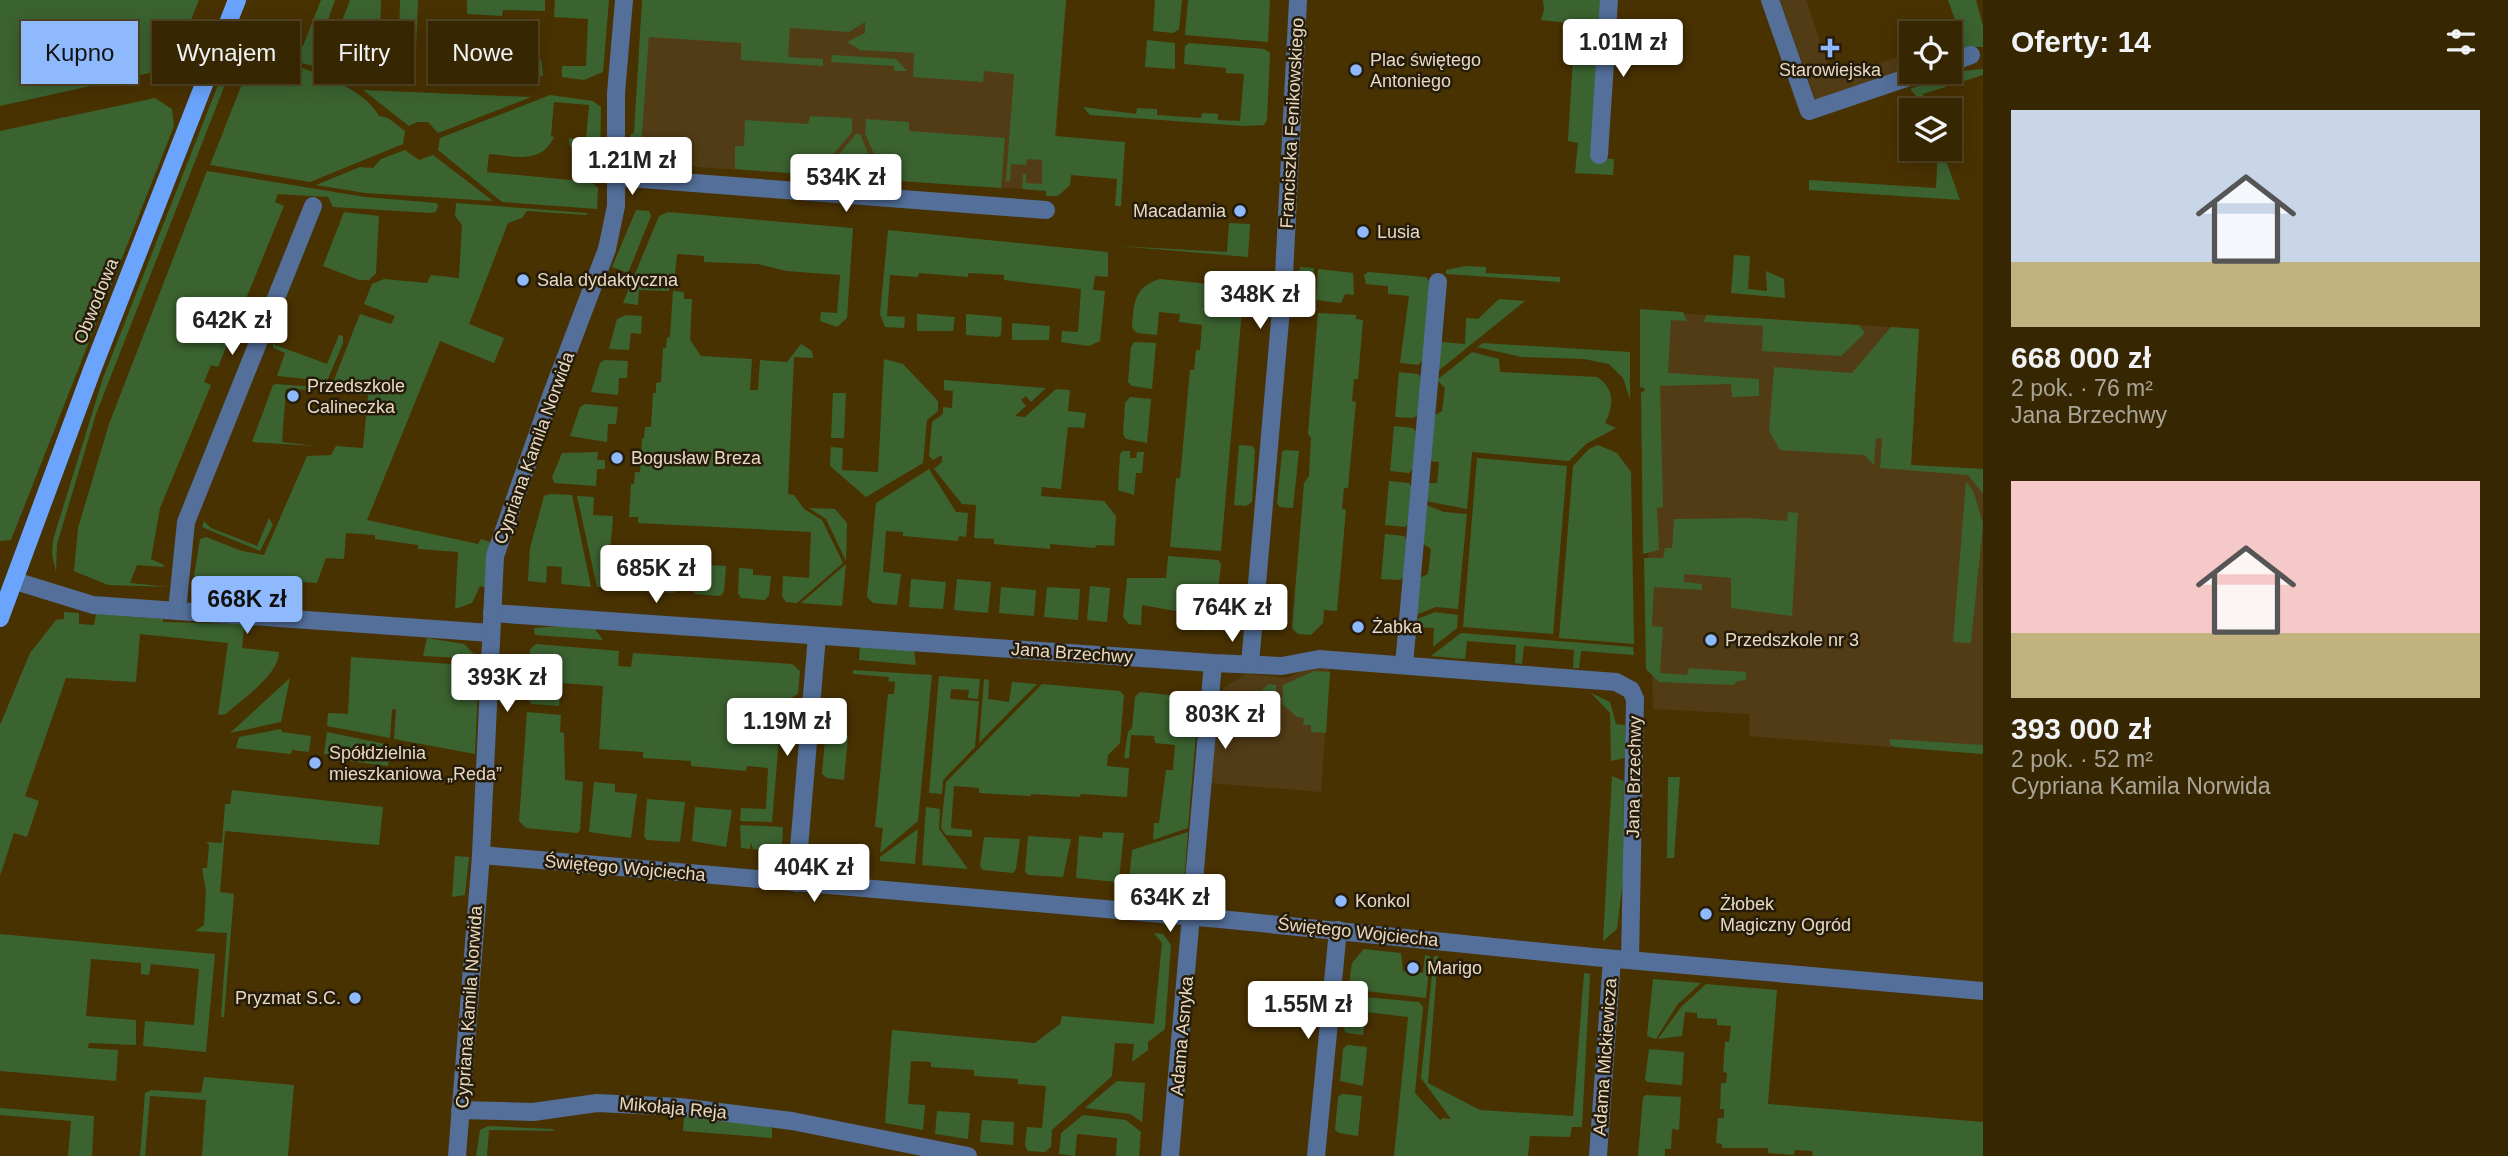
<!DOCTYPE html>
<html lang="pl">
<head>
<meta charset="utf-8">
<style>
	body { margin:0; font-family:Helvetica,sans-serif; background:#3e2e0c; color:#f1f3f6; height:100vh; display:flex; flex-direction:column; font-size:26px; white-space:nowrap }
	* { box-sizing:border-box; margin:0 }
	p { font-size:23px; color:#aaa599 }
	.icon { flex:none; width:38px; height:38px; fill:none; stroke:currentColor; stroke-width:2; stroke-linecap:round; stroke-linejoin:round }
	.map { position:relative; flex:1; overflow:hidden }
	.side { display:flex; flex-direction:column; background:#372602; width:525px }
	.side>* { flex:none }
	.banner { position:absolute; left:21px; top:21px; width:665px; height:63px; display:flex; gap:14px }
	.fabs { position:absolute; left:1899px; top:21px; display:grid; gap:14px }
	.fabs a { display:grid; place-items:center; width:63px; height:63px; border-radius:0px; background:#372602; box-shadow:0 4px 18px #0003,0 0 0 2px #514324; font-size:35px }
	.price { position:absolute; translate:-50% -60px; padding:0 16px; border-radius:7px; background:#fff; color:#222; font-size:23px; line-height:46px; filter:drop-shadow(0 2px 4px #0008) }
	.price::after { content:''; position:absolute; left:50%; top:42px; width:21px; height:16px; margin-left:-10px; background:inherit; clip-path:polygon(0 0,100% 0,50% 100%) }
	.price.on { background:#8eb9fc; color:#111 }
	ul { padding:0; list-style:none }
	li { display:grid; align-content:center; gap:14px; height:371px; padding:0 28px }
	li span { display:grid; place-items:center; height:217px; border-radius:0px; color:#555 }
	li>.icon { margin-inline-start:auto }
	span .icon { width:126px; height:126px; fill:#fffc; stroke-width:1 }
	li b { font-size:30px }
	h2 { display:flex; justify-content:space-between; align-items:center; height:84px; padding:0 28px; font-size:30px }
	.tag { padding:0 24px; border-radius:0px; background:#372602; box-shadow:0 4px 18px #0003,0 0 0 2px #514324; font-size:24px; line-height:63px }
	.tag.on { background:#8eb9fc; color:#111 }
	main { display:flex; flex:1; min-height:0 }
	.map>svg:first-child { display:block }
</style>
</head>
<body>
<main>
<div class="map">
<svg width="1983" height="1156" viewBox="0 0 1983 1156">
	<rect width="100%" height="100%" fill="#493202"/>
	<g fill="#523c16">
		<polygon points="652,0 1066,0 1052,191 640,163"/>
		<polygon points="1780,0 1806,0 1833,79 1911,53 1911,68 1816,101"/>
		<polygon points="1643,311 1919,329 1911,465 1983,469 1983,754 1749,736 1750,714 1653,709 1652,626 1654,586 1649,575"/>
		<polygon points="1312,666 1330,667 1321,792 1210,783 1215,710 1223,688 1246,674 1287,678"/>
	</g>
	<g fill="#3b6330">
		<polygon points="0,0 199,0 172,68 0,106"/>
		<polygon points="321,0 335,0 316,55 319,67 269,56 271,51 280,54 286,40 303,46"/>
		<path d="M350 0H381L380 34H362L361 67 379 68 377 75 358 74 360 35H351L342 56 348 57 347 74C320 59 343 22 350 0Z"/>
		<polygon points="400,0 418,0 415,74 403,73 398,66"/>
		<polygon points="467,0 545,0 545,11 503,10 502,16 467,14"/>
		<polygon points="555,0 609,0 603,72 584,80 562,77 562,66 586,66 588,19 554,17"/>
		<polygon points="642,0 1066,0 1055,136 1125,142 1121,206 1115,206 1117,179 1071,175 1070,185 1058,196 1046,196 1046,191 1022,189 1023,174 1026,174 1026,183 1042,184 1042,160 1027,159 1026,165 1011,164 1010,181 1006,181 1014,74 984,71 983,82 913,77 914,53 860,50 847,42 865,33 865,22 849,32 790,28 788,57 823,59 823,66 741,60 741,43 649,37 640,163 637,163 631,154 630,135 634,133"/>
		<polygon points="1155,0 1182,0 1179,29 1173,33 1153,31"/>
		<polygon points="1188,0 1270,0 1268,42 1185,35"/>
		<polygon points="1543,0 1604,0 1592,158 1614,159 1613,175 1575,173 1578,143 1568,141 1575,24 1541,20 1544,10"/>
		<polygon points="1948,0 1976,0 1983,26 1983,47 1972,47 1950,54 1950,33 1944,33 1958,28"/>
		<polygon points="1147,40 1175,43 1175,69 1145,67"/>
		<polygon points="1189,43 1264,49 1270,53 1267,120 1264,125 1245,126 1090,115 1083,107 1136,114 1137,108 1157,109 1157,115 1201,118 1202,113 1218,114 1218,120 1240,121 1244,74 1226,73 1226,68 1184,64 1185,46"/>
		<polygon points="832,55 896,59 907,71 894,71 894,66 831,62"/>
		<polygon points="460,56 480,57 481,73 477,76 437,73 438,60 459,61"/>
		<polygon points="229,57 235,59 96,414 57,544 56,572 52,554 53,540 103,378"/>
		<path d="M255 59C290 60 364 85 379 116L388 118 405 131 403 144 310 182 210 165 251 61Z"/>
		<polygon points="526,59 541,59 543,75 538,78 501,76 500,63 525,64"/>
		<polygon points="1983,69 1983,75 1923,94 1928,110 1910,89 1961,71"/>
		<polygon points="363,90 531,97 438,133 428,122 417,122 409,126"/>
		<path d="M550 95 593 101 601 107 600 160C585 169 575 156 569 143V138L586 140 589 105 554 102 551 136 554 137C541 165 514 156 489 154L487 172 591 182 598 188 597 209 502 202 438 150 440 138Z"/>
		<polygon points="155,98 172,109 174,126 11,540 0,541 0,131"/>
		<polygon points="810,116 852,118 852,132 816,175 735,169 735,146 744,146 745,120 808,124"/>
		<polygon points="866,119 909,122 909,131 1005,138 1001,188 885,180 865,133"/>
		<polygon points="856,134 860,134 879,179 822,175"/>
		<polygon points="1938,149 1942,149 1960,200 1809,190 1809,180 1936,188"/>
		<polygon points="405,150 419,160 433,155 493,201 365,193 316,185 360,167 373,168 381,159"/>
		<polygon points="207,171 365,197 437,203 438,206 436,212 431,213 333,207 328,197 278,194 275,202 284,206 218,367 211,365 204,382 211,385 160,508 151,559 164,565 163,567 137,565 130,583 169,587 108,585 74,571 78,528 109,424"/>
		<polygon points="456,203 587,213 587,215 527,211 522,218 508,223 469,324 504,338 494,363 440,341 367,520 478,544 481,539 490,542 487,588 480,586 472,603 455,609 458,552 418,549 418,545 375,539 375,535 346,533 344,559 326,558 317,583 231,577 226,584 225,595 195,592 192,588 200,539 206,537 242,551 264,555 307,456 331,455 336,446 363,448 368,395 333,392 334,380 360,314 391,324 395,316 364,304 372,284 384,279 427,283 431,275 459,278 462,225 455,216"/>
		<polygon points="636,210 649,211 651,216 628,273 612,267"/>
		<polygon points="344,212 379,216 376,273 369,280 359,280 323,266"/>
		<polygon points="668,212 853,228 847,318 837,327 820,321 821,312 837,313 840,275 786,271 758,264 704,262 704,256 677,254 675,275 670,275 669,291 639,290 638,305 623,303 659,216"/>
		<polygon points="1229,223 1250,224 1248,257 1118,246 1227,252"/>
		<polygon points="888,230 1108,252 1108,277 1095,276 1093,290 1105,291 1100,341 1089,346 1061,342 1062,331 1078,332 1081,289 1004,280 1004,275 968,273 968,277 919,273 918,277 890,275 887,316 905,317 904,328 885,327 880,314"/>
		<polygon points="1734,255 1750,256 1748,289 1767,291 1766,271 1784,279 1785,298 1731,293"/>
		<polygon points="1466,266 1486,267 1486,273 1560,277 1560,282 1446,274 1446,270"/>
		<polygon points="1300,267 1314,268 1310,312 1297,312 1294,307"/>
		<polygon points="1318,269 1353,273 1354,295 1345,294 1341,303 1316,300"/>
		<polygon points="1368,272 1426,277 1430,283 1423,360 1418,365 1400,363 1409,296 1388,294 1388,286 1366,284 1364,275"/>
		<path d="M1160 279 1229 286 1242 310 1221 551 1170 547 1176 478H1180L1190 370H1194L1196 350H1200L1202 325 1179 322 1180 314 1159 312 1157 335 1137 333 1132 328C1134 304 1133 287 1160 279Z"/>
		<polygon points="673,291 684,292 684,299 692,299 690,340 701,356 752,359 750,390 758,390 760,360 787,362 801,344 812,351 813,358 794,357 788,494 794,495 804,509 822,520 843,563 797,603 786,602 782,596 783,576 809,578 811,532 638,523 638,517 629,517 631,484 634,484 635,472 640,472 642,439 644,438 645,427 651,427 653,393 656,393 656,383 661,382 663,348 666,348 667,338 670,337"/>
		<polygon points="1499,299 1525,301 1437,372 1441,324 1442,342 1465,344 1466,318 1478,319"/>
		<polygon points="1640,309 1683,312 1687,321 1671,320 1668,373 1759,379 1759,396 1732,397 1731,384 1660,386 1663,507 1657,508 1659,550 1643,554 1641,392 1645,391 1644,388 1640,387"/>
		<polygon points="1318,313 1356,315 1356,319 1363,320 1358,379 1354,379 1352,401 1356,402 1348,488 1344,488 1342,509 1346,510 1337,611 1324,610 1323,623 1311,635 1298,634 1292,628 1304,483 1309,476 1311,438 1308,434"/>
		<polygon points="917,314 955,317 953,331 917,331"/>
		<polygon points="966,314 1002,317 1001,335 998,337 966,335"/>
		<polygon points="626,315 642,316 641,334 631,333 629,350 609,349 617,319"/>
		<polygon points="1707,315 1859,325 1865,333 1841,356 1762,351 1763,326 1703,322"/>
		<polygon points="1012,323 1050,326 1049,340 1012,340"/>
		<polygon points="1891,327 1919,329 1911,465 1983,469 1983,494 1968,475 1880,468 1882,439 1876,438 1874,465 1864,455 1780,450 1769,431 1774,367 1852,373"/>
		<polygon points="339,335 343,336 343,343 327,381 277,376 285,353 273,348 273,344 327,364"/>
		<polygon points="1134,342 1156,343 1152,389 1132,386 1128,382 1131,347"/>
		<polygon points="1483,343 1630,352 1630,399 1623,378 1609,364 1584,359 1522,357 1477,347"/>
		<path d="M1472 352 1499 359 1500 372 1597 377C1615 389 1614 405 1605 423L1616 428 1586 444 1569 461 1472 452 1467 509 1426 501 1428 483H1437L1439 462 1430 461 1434 416 1442 411 1445 388 1437 380Z"/>
		<polygon points="884,359 903,364 938,401 938,411 927,420 923,463 866,497 830,466 831,447 843,448 842,470 878,472"/>
		<polygon points="604,360 628,361 627,378 619,378 618,395 591,392 600,363"/>
		<polygon points="1399,372 1418,374 1421,378 1418,414 1414,418 1395,417"/>
		<polygon points="944,380 1046,388 1031,402 1026,396 1021,400 1026,406 1015,416 1025,417 1056,389 1070,390 1068,411 1086,413 1084,428 1068,427 1061,489 1042,487 1041,496 1104,501 1116,516 1114,546 1096,545 1095,548 1050,544 1050,549 994,544 994,539 974,538 976,505 962,504 934,469 942,462 942,455 933,460 929,456 932,422 943,414 943,407 952,408 953,391 944,390"/>
		<polygon points="276,384 314,387 314,390 286,389 282,442 316,446 252,442 273,385"/>
		<polygon points="833,393 846,393 844,438 831,438"/>
		<polygon points="1130,397 1151,399 1147,443 1126,439 1123,434 1125,403"/>
		<polygon points="585,404 618,407 616,424 608,424 607,442 570,436 580,407"/>
		<polygon points="1394,426 1413,428 1416,432 1413,469 1409,473 1390,471"/>
		<polygon points="1239,445 1252,446 1255,450 1252,502 1246,506 1234,505"/>
		<polygon points="1598,445 1617,453 1631,472 1634,644 1559,638 1573,466 1589,449"/>
		<polygon points="1285,450 1299,451 1293,508 1280,507 1277,503 1282,452"/>
		<polygon points="1123,451 1130,451 1130,458 1136,458 1137,452 1144,452 1142,473 1136,473 1134,495 1118,490 1120,454"/>
		<polygon points="598,452 597,460 605,460 605,469 597,469 596,486 554,483 552,477 562,453"/>
		<polygon points="1477,458 1567,466 1553,634 1463,627"/>
		<polygon points="929,469 956,512 968,513 966,537 959,536 958,541 903,536 903,532 886,531 883,572 901,574 897,605 873,603 867,597 876,503"/>
		<polygon points="1389,481 1409,483 1412,488 1410,522 1405,527 1385,525"/>
		<polygon points="1966,481 1974,493 1983,524 1971,643 1953,642"/>
		<polygon points="550,494 572,495 591,587 561,584 562,567 547,566 546,583 528,581 530,548 544,496"/>
		<polygon points="577,496 594,497 593,515 613,516 609,568 636,570 631,589 597,587"/>
		<polygon points="1426,505 1444,512 1467,514 1458,609 1436,607 1416,615 1419,578 1428,574 1431,549 1422,543"/>
		<polygon points="809,508 835,509 847,523 846,561 826,519"/>
		<polygon points="1788,512 1798,513 1792,616 1731,608 1731,578 1684,574 1684,582 1702,584 1702,590 1654,587 1652,626 1663,627 1660,673 1687,675 1689,668 1746,672 1746,680 1738,681 1733,685 1659,682 1646,669 1644,558 1663,558 1665,548 1672,548 1674,519 1750,518 1787,521"/>
		<polygon points="269,518 273,525 260,551 202,527 204,521 211,528 257,546"/>
		<polygon points="1385,534 1404,536 1408,542 1405,576 1400,580 1381,579"/>
		<polygon points="1168,556 1218,560 1221,564 1214,629 1206,631 1207,618 1198,617 1198,609 1187,608 1187,613 1142,605 1141,625 1129,624 1123,617 1127,578 1166,578"/>
		<polygon points="664,562 681,563 679,588 674,593 652,591 647,586 648,565 664,566"/>
		<polygon points="694,564 726,566 724,592 720,596 695,594 692,589"/>
		<polygon points="846,564 842,606 801,603"/>
		<polygon points="739,568 753,569 753,575 771,576 769,595 765,600 741,598 738,593"/>
		<polygon points="911,579 946,582 943,609 909,607"/>
		<polygon points="957,579 991,582 988,613 954,610"/>
		<polygon points="1090,586 1110,588 1107,622 1087,620"/>
		<polygon points="1001,587 1036,590 1034,616 999,613"/>
		<polygon points="1047,587 1080,589 1078,620 1044,617"/>
		<path d="M64 612 79 613V624L94 625 96 614 163 619V622L241 624 244 629 242 648 279 652C279 675 242 699 226 714L218 715 228 643 140 634 136 682 66 678 25 796 39 801 27 837 14 833 0 876V725L30 653 56 620 64 619Z"/>
		<polygon points="1435,612 1458,615 1457,628 1433,647 1434,628 1417,627 1415,642 1417,619"/>
		<polygon points="578,625 592,625 603,640 535,635 534,628"/>
		<polygon points="1461,633 1633,647 1634,655 1581,651 1579,668 1573,668 1574,650 1524,646 1522,664 1515,663 1516,645 1467,641 1465,659 1431,656"/>
		<polygon points="427,638 464,644 479,659 423,656"/>
		<polygon points="536,644 619,651 618,666 631,667 633,653 792,664 800,671 798,694 782,703 772,822 740,821 741,808 766,809 768,768 747,766 746,771 691,766 691,761 643,758 643,752 599,749 603,686 561,683 559,706 531,704 528,699 530,649"/>
		<polygon points="860,646 914,650 916,665 859,660"/>
		<polygon points="351,657 479,666 475,754 394,739 396,709 392,710 390,738 327,726 328,713 348,714"/>
		<polygon points="853,670 932,675 918,821 880,853 883,828 875,827 876,816 888,694 894,694 895,682 888,681 889,677 853,674"/>
		<polygon points="1314,671 1330,672 1326,733 1311,732 1311,725 1303,725 1304,718 1297,717 1282,704 1283,685"/>
		<polygon points="939,676 980,679 978,699 968,698 969,690 951,689 950,699 979,701 975,747 943,780 942,794 929,793"/>
		<polygon points="290,678 281,722 230,733"/>
		<polygon points="984,679 989,680 988,699 1009,702 1012,682 1037,684 979,743"/>
		<polygon points="1042,684 1120,691 1124,696 1120,743 1108,755 1107,766 1129,768 1127,797 1081,794 1080,797 1031,794 1031,796 979,793 979,788 954,786 951,828 972,830 972,837 946,835 941,828 946,782"/>
		<polygon points="1268,684 1276,685 1275,713 1242,711"/>
		<polygon points="1140,692 1199,698 1188,828 1153,840 1154,823 1159,823 1166,770 1173,770 1175,745 1155,743 1154,736 1131,735 1129,758 1124,758 1128,732 1132,728 1135,697"/>
		<polygon points="1591,693 1610,702 1616,724 1625,725 1625,758 1611,761 1610,713"/>
		<polygon points="527,712 561,715 560,732 564,733 565,780 583,782 580,830 577,833 526,828 519,821"/>
		<polygon points="281,729 282,732 311,736 309,752 292,750 291,754 236,748 239,737"/>
		<polygon points="327,732 390,745 388,766 334,759 334,755 324,754"/>
		<polygon points="829,734 848,736 844,780 827,778 822,774 825,739"/>
		<polygon points="1890,739 1983,745 1983,754 1895,747 1890,745"/>
		<polygon points="1612,776 1624,781 1623,880 1617,929 1603,941"/>
		<polygon points="1668,777 1680,777 1674,858 1667,858"/>
		<polygon points="594,782 615,784 615,792 637,794 631,838 589,832"/>
		<polygon points="232,790 383,807 379,845 225,831 220,892 234,894 224,1017 221,1017 227,933 195,931 204,925 206,891 202,868 207,868 209,845 206,842 222,843 225,804 230,804"/>
		<polygon points="647,799 685,802 680,842 647,840 644,836"/>
		<polygon points="695,807 732,810 726,847 692,841"/>
		<polygon points="926,807 940,809 939,829 968,869 922,865"/>
		<polygon points="740,825 783,827 782,846 773,851 753,849 751,843 750,849 741,848"/>
		<polygon points="918,829 915,864 880,861 880,857"/>
		<polygon points="1103,832 1124,833 1119,879 1116,882 1076,878 1079,836 1102,838"/>
		<polygon points="1188,832 1184,882 1178,888 1133,885 1129,881 1132,850"/>
		<polygon points="1028,836 1071,839 1063,877 1029,875 1025,872"/>
		<polygon points="984,837 1020,839 1016,869 1013,873 983,870 980,866"/>
		<polygon points="455,856 469,857 465,895 452,897"/>
		<polygon points="1154,933 1163,934 1171,945 1165,1029 1148,1042 1148,1050 1132,1062 1134,1044 1115,1043 1112,1076 1052,1130 1051,1147 1045,1152 1028,1151 1025,1145 1027,1127 1042,1128 1046,1086 1018,1084 1018,1079 974,1076 974,1070 931,1067 931,1062 911,1061 908,1104 925,1105 923,1130 885,1123 892,1030 1035,1043 1060,1024 1062,1016 1154,1024 1162,943"/>
		<polygon points="0,934 215,954 206,1052 143,1046 145,1021 194,1025 199,969 151,964 149,975 141,974 141,963 91,959 86,1016 136,1020 136,1045 89,1043 88,1048 118,1050 116,1081 0,1071"/>
		<polygon points="1364,949 1401,953 1403,971 1423,973 1425,955 1430,956 1426,998 1348,989 1352,963"/>
		<polygon points="1434,956 1438,956 1428,1083 1480,1110 1573,1116 1584,973 1590,974 1582,1127 1572,1127 1570,1137 1530,1136 1528,1156 1394,1156 1408,1017 1366,1012 1363,1035 1347,1033 1344,1030 1348,999 1352,996 1419,1002 1423,1007 1415,1093 1441,1121 1442,1118 1451,1119 1421,1078"/>
		<polygon points="1653,979 1701,983 1677,1005 1656,1039 1647,1036"/>
		<polygon points="1706,984 1777,990 1768,1104 1983,1122 1983,1156 1813,1156 1812,1151 1795,1150 1794,1155 1768,1153 1768,1148 1722,1148 1722,1144 1716,1143 1718,1118 1724,1118 1724,1109 1720,1109 1721,1083 1726,1083 1727,1073 1723,1072 1725,1042 1729,1042 1731,1026 1717,1025 1717,1019 1697,1018 1697,1013 1685,1012 1682,1036 1658,1039 1681,1007"/>
		<polygon points="1347,1045 1367,1047 1363,1086 1340,1081 1343,1049"/>
		<polygon points="1649,1049 1684,1052 1682,1085 1647,1082 1645,1079"/>
		<polygon points="204,1077 294,1085 288,1156 202,1156 206,1100 150,1096 145,1156 140,1156 145,1093 151,1090 201,1093"/>
		<polygon points="1117,1081 1145,1083 1142,1122 1130,1114 1085,1108"/>
		<polygon points="1342,1094 1362,1096 1358,1136 1339,1133 1335,1130 1338,1097"/>
		<polygon points="1646,1095 1681,1097 1679,1130 1672,1129 1671,1149 1665,1149 1665,1156 1638,1156 1643,1097"/>
		<polygon points="0,1108 94,1116 92,1156 68,1156 71,1121 0,1115"/>
		<polygon points="937,1111 970,1113 968,1139 935,1134"/>
		<polygon points="691,1114 767,1124 772,1129 772,1138 683,1131 684,1117"/>
		<polygon points="1083,1115 1126,1120 1141,1132 1139,1156 1116,1156 1117,1138 1077,1134 1075,1156 1059,1154 1061,1133"/>
		<polygon points="982,1120 1014,1122 1013,1145 980,1142"/>
		<polygon points="488,1126 552,1129 555,1131 489,1130 487,1156 476,1156 480,1130"/>
	</g>
	<g fill="none" stroke-linecap="round" stroke-linejoin="round">
		<g stroke="#536f9a" stroke-width="18">
			<polyline points="1770,0 1809,111 1924,72"/>
			<polyline points="1950,63 1971,55"/>
			<polyline points="1599,155 1609,0"/>
			<polyline points="616,177 1046,210"/>
			<polyline points="15,581 93,605 491,633"/>
			<polyline points="177,611 186,522 313,206"/>
			<polyline points="492,613 1213,663 1282,666 1319,659 1616,682 1631,690 1635,699 1630,960"/>
			<polyline points="1250,664 1284,275 1298,0"/>
			<polyline points="1404,665 1438,282"/>
			<polyline points="481,855 1220,919 1593,957 1983,991"/>
			<polyline points="796,883 817,636"/>
			<polyline points="460,1110 533,1112 597,1103 680,1107 792,1121 968,1156"/>
			<polyline points="457,1156 481,855 495,556 551,396 607,249 616,206 616,93 624,0"/>
			<polyline points="1170,1156 1213,663"/>
			<polyline points="1316,1156 1338,930"/>
			<polyline points="1598,1156 1612,959"/>
		</g>
		<polyline stroke="#6ba4fd" stroke-width="18" points="0,618 92,370 237,0"/>
	</g>
	<g fill="#8eb9fc" stroke="#261c0a" stroke-width="2.5">
		<path d="M1826.5 37.5h7v7h7v7h-7v7h-7v-7h-7v-7h7z"/>
		<circle cx="1356" cy="70" r="7"/>
		<circle cx="1240" cy="211" r="7"/>
		<circle cx="1363" cy="232" r="7"/>
		<circle cx="523" cy="280" r="7"/>
		<circle cx="293" cy="396" r="7"/>
		<circle cx="617" cy="458" r="7"/>
		<circle cx="1358" cy="627" r="7"/>
		<circle cx="1711" cy="640" r="7"/>
		<circle cx="315" cy="763" r="7"/>
		<circle cx="1341" cy="901" r="7"/>
		<circle cx="1706" cy="914" r="7"/>
		<circle cx="1413" cy="968" r="7"/>
		<circle cx="355" cy="998" r="7"/>
	</g>
	<g text-anchor="middle" dominant-baseline="central" stroke-width="5" stroke-linejoin="round" paint-order="stroke">
		<g font-size="18" fill="#e7d9c3" stroke="#261c0a" text-anchor="start">
			<text x="1370" y="60">Plac świętego<tspan x="1370" dy="21">Antoniego</tspan></text>
			<text x="1830" y="70" text-anchor="middle">Starowiejska</text>
			<text x="1226" y="211" text-anchor="end">Macadamia</text>
			<text x="1377" y="232">Lusia</text>
			<text x="537" y="280">Sala dydaktyczna</text>
			<text x="307" y="386">Przedszkole<tspan x="307" dy="21">Calineczka</tspan></text>
			<text x="631" y="458">Bogusław Breza</text>
			<text x="1372" y="627">Żabka</text>
			<text x="1725" y="640">Przedszkole nr 3</text>
			<text x="329" y="753">Spółdzielnia<tspan x="329" dy="21">mieszkaniowa „Reda”</tspan></text>
			<text x="1355" y="901">Konkol</text>
			<text x="1720" y="904">Żłobek<tspan x="1720" dy="21">Magiczny Ogród</tspan></text>
			<text x="1427" y="968">Marigo</text>
			<text x="341" y="998" text-anchor="end">Pryzmat S.C.</text>
		</g>
		<g font-size="18" fill="#e7d9c3" stroke="#261c0a">
			<text transform="translate(1292 123) rotate(-87)">Franciszka Fenikowskiego</text>
			<text transform="translate(96 301) rotate(-68)">Obwodowa</text>
			<text transform="translate(534 448) rotate(-70)">Cypriana Kamila Norwida</text>
			<text transform="translate(1072 653) rotate(4)">Jana Brzechwy</text>
			<text transform="translate(1634 777) rotate(-89)">Jana Brzechwy</text>
			<text transform="translate(625 868) rotate(5)">Świętego Wojciecha</text>
			<text transform="translate(1358 932) rotate(6)">Świętego Wojciecha</text>
			<text transform="translate(469 1007) rotate(-86)">Cypriana Kamila Norwida</text>
			<text transform="translate(1182 1036) rotate(-85)">Adama Asnyka</text>
			<text transform="translate(1605 1057) rotate(-86)">Adama Mickiewicza</text>
			<text transform="translate(673 1108) rotate(5)">Mikołaja Reja</text>
		</g>
	</g>
</svg>
<div class="fabs">
<a><svg class="icon" aria-label="locate" viewBox="0 0 24 24"><circle cx="12" cy="12" r="6"/><path d="M12 2v4M12 18v4M2 12h4M18 12h4"/></svg></a>
<a><svg class="icon" aria-label="layers" viewBox="0 0 24 24"><path d="M12 4l9 5-9 5-9-5zM3 14l9 5 9-5"/></svg></a>
</div>
<b class="price" style="left:1623px;top:79px">1.01M zł</b>
<b class="price" style="left:632px;top:197px">1.21M zł</b>
<b class="price" style="left:846px;top:214px">534K zł</b>
<b class="price" style="left:1260px;top:331px">348K zł</b>
<b class="price" style="left:232px;top:357px">642K zł</b>
<b class="price" style="left:656px;top:605px">685K zł</b>
<b class="price on" style="left:247px;top:636px">668K zł</b>
<b class="price" style="left:1232px;top:644px">764K zł</b>
<b class="price" style="left:507px;top:714px">393K zł</b>
<b class="price" style="left:1225px;top:751px">803K zł</b>
<b class="price" style="left:787px;top:758px">1.19M zł</b>
<b class="price" style="left:814px;top:904px">404K zł</b>
<b class="price" style="left:1170px;top:934px">634K zł</b>
<b class="price" style="left:1308px;top:1041px">1.55M zł</b>
<div class="banner">
<a class="tag on">Kupno</a>
<a class="tag">Wynajem</a>
<a class="tag">Filtry</a>
<a class="tag">Nowe</a>
</div>
</div>
<section class="side">
<h2>Oferty: 14<svg class="icon" aria-label="filters" viewBox="0 0 24 24"><path d="M4 7h16M4 17h16"/><circle cx="9" cy="7" r="2"/><circle cx="15" cy="17" r="2"/></svg></h2>
<ul>
<li><span style="background:linear-gradient(#c9d6e8 70%,#c2b280 0)"><svg class="icon" aria-label="home" viewBox="0 0 24 24"><path d="M3 11l9-7 9 7M6 9v11h12V9"/></svg></span><div><b>668 000 zł</b><p>2 pok. · 76 m²</p><p>Jana Brzechwy</p></div></li>
<li><span style="background:linear-gradient(#f6c9c9 70%,#c2b280 0)"><svg class="icon" aria-label="home" viewBox="0 0 24 24"><path d="M3 11l9-7 9 7M6 9v11h12V9"/></svg></span><div><b>393 000 zł</b><p>2 pok. · 52 m²</p><p>Cypriana Kamila Norwida</p></div></li>
</ul>
</section>
</main>
</body>
</html>
